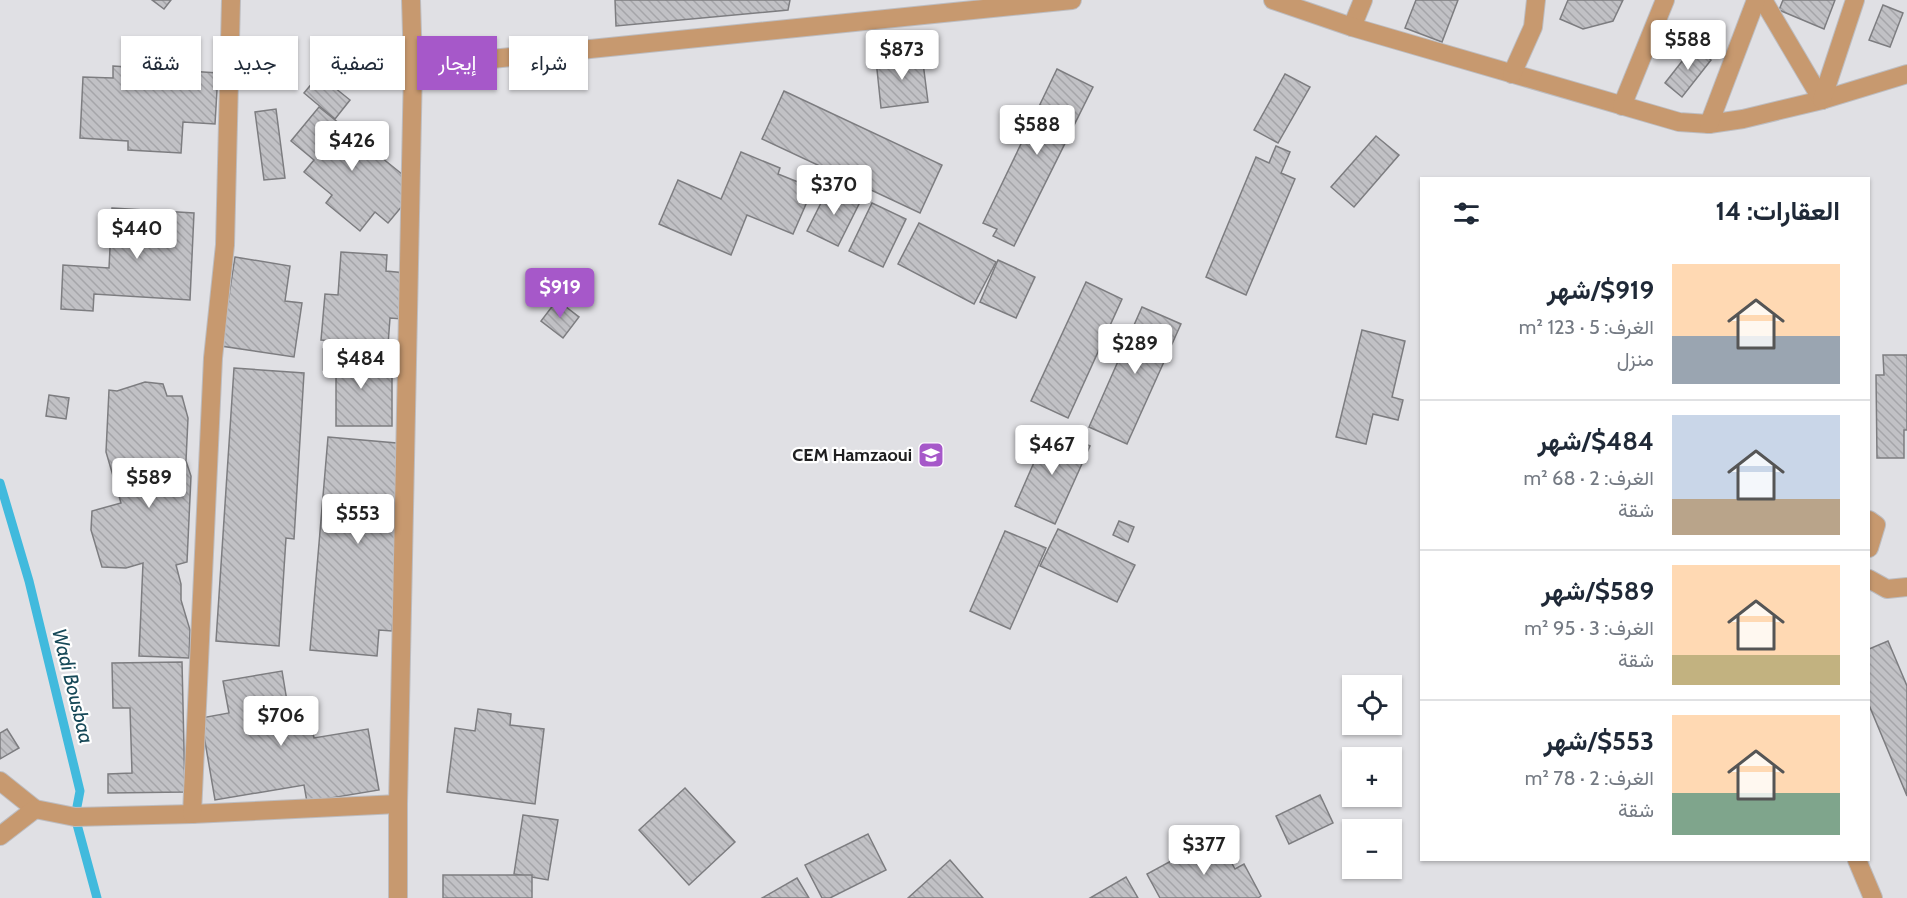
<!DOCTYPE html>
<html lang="ar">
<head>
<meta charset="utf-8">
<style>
	body { margin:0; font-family:Cabin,Vazirmatn,sans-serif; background:#f6f6f7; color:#1f2937; direction:rtl; height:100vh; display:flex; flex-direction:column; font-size:22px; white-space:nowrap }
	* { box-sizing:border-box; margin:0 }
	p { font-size:20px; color:#747a83 }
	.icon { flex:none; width:33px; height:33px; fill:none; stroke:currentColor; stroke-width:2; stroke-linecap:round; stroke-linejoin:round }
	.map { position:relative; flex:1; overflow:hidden; direction:ltr }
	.side { position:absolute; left:1420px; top:177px; width:450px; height:684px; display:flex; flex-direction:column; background:#fff; border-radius:0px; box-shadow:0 2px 4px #0004; direction:rtl }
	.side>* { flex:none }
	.hud { position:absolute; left:18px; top:36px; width:570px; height:54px; direction:rtl; display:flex; gap:12px }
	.fabs { position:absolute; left:1342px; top:675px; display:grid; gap:12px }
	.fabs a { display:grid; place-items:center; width:60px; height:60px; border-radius:0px; background:#fff; box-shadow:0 2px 4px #0004; font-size:30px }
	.price { position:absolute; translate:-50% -51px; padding:0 14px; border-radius:6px; background:#fff; color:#222; font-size:20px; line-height:39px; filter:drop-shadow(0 2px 3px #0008) }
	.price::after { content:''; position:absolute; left:50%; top:36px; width:18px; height:14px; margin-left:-9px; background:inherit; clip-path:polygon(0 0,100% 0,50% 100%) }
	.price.selected { background:#a658c9; color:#fff }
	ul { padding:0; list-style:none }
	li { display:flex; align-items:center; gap:18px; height:150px; padding:0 30px }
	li+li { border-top:2px solid #e0e1e3 }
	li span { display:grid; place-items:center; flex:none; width:168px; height:120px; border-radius:0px; color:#555 }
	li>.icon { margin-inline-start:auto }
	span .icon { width:72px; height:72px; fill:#fffc; stroke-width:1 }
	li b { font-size:26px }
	h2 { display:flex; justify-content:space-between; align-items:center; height:72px; padding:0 30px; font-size:26px }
	.tag { padding:0 21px; border-radius:0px; background:#fff; box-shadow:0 2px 4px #0004; font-size:21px; line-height:54px }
	.tag.selected { background:#a658c9; color:#fff }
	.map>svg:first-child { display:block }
</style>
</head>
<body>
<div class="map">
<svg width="1907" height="898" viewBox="0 0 1907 898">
	<defs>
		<pattern id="building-back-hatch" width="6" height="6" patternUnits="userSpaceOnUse" patternTransform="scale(1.5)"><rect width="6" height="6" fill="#c1c1c5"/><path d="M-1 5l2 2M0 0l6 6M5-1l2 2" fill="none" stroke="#a5a5a9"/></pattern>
	</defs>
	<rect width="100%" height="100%" fill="#e0e0e4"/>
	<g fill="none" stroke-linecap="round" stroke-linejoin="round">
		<polyline stroke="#41badd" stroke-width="9" points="0,483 29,581 80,791 75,817 97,898"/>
	</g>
	<g fill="url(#building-back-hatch)" stroke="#7d7d80" stroke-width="1.5">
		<polygon points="152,0 171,0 164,9"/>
		<polygon points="615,0 790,0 788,10 616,26"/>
		<polygon points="1416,0 1458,0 1442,42 1405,28"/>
		<polygon points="1568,0 1623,0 1613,21 1583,29 1560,19"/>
		<polygon points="1783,0 1835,0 1824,29 1779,10"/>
		<polygon points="1883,5 1903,13 1890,47 1869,40"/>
		<polygon points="1694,46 1711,60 1682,97 1665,83"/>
		<polygon points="922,55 928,102 881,108 876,60"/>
		<polygon points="113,66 218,73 215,124 183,122 181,153 128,150 128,141 80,138 83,77 113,78"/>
		<polygon points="1057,69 1093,87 1014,246 993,236 997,229 983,223"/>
		<polygon points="1285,74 1310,87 1278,143 1254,130"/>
		<polygon points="319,75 350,100 335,119 304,93"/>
		<polygon points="784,91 942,165 920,213 762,139"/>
		<polygon points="319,107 418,187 388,223 375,212 360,231 326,203 332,195 304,172 314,160 291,141"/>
		<polygon points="276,109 285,178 264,180 255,112"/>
		<polygon points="1376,136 1399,155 1354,207 1331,187"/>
		<polygon points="1276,146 1290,152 1281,173 1295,179 1246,295 1206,277 1256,157 1269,163"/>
		<polygon points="741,152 780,168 778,174 813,188 793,234 747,215 731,255 659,224 678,180 721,199"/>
		<polygon points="829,187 860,202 838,246 807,231"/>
		<polygon points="872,203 906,219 883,267 849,251"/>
		<polygon points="112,208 194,213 190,300 94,294 93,311 61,309 63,265 109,268"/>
		<polygon points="919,223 996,262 974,304 898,264"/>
		<polygon points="341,252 387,255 386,271 406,273 403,319 390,318 388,345 321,340 325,294 338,295"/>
		<polygon points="235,257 290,266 285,301 302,303 294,357 221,346"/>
		<polygon points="998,260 1035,277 1016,318 980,302"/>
		<polygon points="1086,282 1122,299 1068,418 1031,401"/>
		<polygon points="557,300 579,317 563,338 541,321"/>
		<polygon points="1142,307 1181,324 1127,444 1089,427"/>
		<polygon points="1362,330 1405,341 1392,397 1403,400 1398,420 1373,414 1366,444 1336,437"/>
		<polygon points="323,349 353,349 353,362 392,361 392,426 336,426 336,369 323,370"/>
		<polygon points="1883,355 1907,355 1907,430 1904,430 1904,458 1877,458 1876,375 1884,375"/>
		<polygon points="234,368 304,373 294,539 286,538 279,646 216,641"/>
		<polygon points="145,382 163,384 167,396 182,396 188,418 186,461 191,476 187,562 176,565 181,584 181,600 190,630 189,658 139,656 143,563 126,568 102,567 91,530 92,511 121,503 106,452 109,390 117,391"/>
		<polygon points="49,395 69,398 66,419 46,416"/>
		<polygon points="1049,428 1090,446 1055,524 1015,506"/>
		<polygon points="328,437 408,444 392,631 379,630 377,656 310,650"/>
		<polygon points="1119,521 1134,527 1128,542 1113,535"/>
		<polygon points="1058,529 1135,565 1117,602 1040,566"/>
		<polygon points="1005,531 1046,548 1010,629 970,611"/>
		<polygon points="1888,641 1907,686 1907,796 1869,705 1869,649"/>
		<polygon points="182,662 185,792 108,793 108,774 132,773 130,708 113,708 112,663"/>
		<polygon points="282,671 290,719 310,715 314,738 368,729 379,790 307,802 304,785 215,800 201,718 229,713 223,681"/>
		<polygon points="478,709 511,714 510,725 544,729 535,804 447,792 455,728 475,731"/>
		<polygon points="7,729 19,748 0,759 0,733"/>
		<polygon points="685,788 735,842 689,885 639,830"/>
		<polygon points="1320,795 1333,823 1289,844 1276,816"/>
		<polygon points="523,815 558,820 548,880 514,874"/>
		<polygon points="868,834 886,870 830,898 822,898 805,865"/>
		<polygon points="1217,836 1235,869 1244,864 1261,896 1258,898 1160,898 1147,874"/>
		<polygon points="950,860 983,898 908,898"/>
		<rect x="443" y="875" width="89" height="23"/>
		<polygon points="1126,877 1138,898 1090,898"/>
		<polygon points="797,878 809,898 762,898"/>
	</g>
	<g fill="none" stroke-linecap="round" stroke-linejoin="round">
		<g stroke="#bdbdc1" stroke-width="20">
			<g id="lane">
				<polyline points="1352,27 1363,0"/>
				<polyline points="1869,520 1876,525 1869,548"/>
				<polyline points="1869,579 1887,589 1907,587"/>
				<polyline points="1857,860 1873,898"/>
			</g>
		</g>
		<g stroke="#bdbdc1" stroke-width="20">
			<g id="street">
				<polyline points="1273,0 1352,27 1679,122 1709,124 1743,119 1822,100 1907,74"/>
				<polyline points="1763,0 1822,100"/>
				<polyline points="413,67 1072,0"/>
				<polyline points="1512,74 1533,27 1536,0"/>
				<polyline points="1822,100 1855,0"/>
				<polyline points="1622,106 1665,0"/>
				<polyline points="1709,124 1756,0"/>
				<polyline points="0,781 35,809 75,817 192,814 398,804"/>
				<polyline points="192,814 213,358 225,245 231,0"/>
				<polyline points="0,836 35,809"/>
				<polyline points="398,898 398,804 413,67 411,0"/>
			</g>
		</g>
		<use href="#lane" stroke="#c7996f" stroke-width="18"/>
		<use href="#street" stroke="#c7996f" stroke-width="18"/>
	</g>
	<defs>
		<g id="school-square" transform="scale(1.35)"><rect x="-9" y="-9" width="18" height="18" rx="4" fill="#a658c9" stroke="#fff"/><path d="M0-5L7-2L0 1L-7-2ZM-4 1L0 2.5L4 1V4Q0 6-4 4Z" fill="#fff"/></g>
	</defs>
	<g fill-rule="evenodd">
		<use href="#school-square" x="931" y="455"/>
	</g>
	<g text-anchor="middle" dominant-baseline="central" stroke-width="4.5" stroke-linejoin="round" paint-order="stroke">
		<g font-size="18" font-weight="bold" fill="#1f1f20" stroke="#fff" text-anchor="end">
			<text x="912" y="455">CEM Hamzaoui</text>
		</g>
		<g font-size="20" font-style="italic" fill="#174958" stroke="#fff">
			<text transform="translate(73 686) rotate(76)">Wadi Bousbaa</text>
		</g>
	</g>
</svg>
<div class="fabs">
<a><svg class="icon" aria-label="locate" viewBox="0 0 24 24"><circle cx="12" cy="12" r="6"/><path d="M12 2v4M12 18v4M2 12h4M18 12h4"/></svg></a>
<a>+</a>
<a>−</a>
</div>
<b class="price" style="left:1688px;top:71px">$588</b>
<b class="price" style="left:902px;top:81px">$873</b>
<b class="price" style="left:1037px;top:156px">$588</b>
<b class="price" style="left:352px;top:172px">$426</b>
<b class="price" style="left:834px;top:216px">$370</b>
<b class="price" style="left:137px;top:260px">$440</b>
<b class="price selected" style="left:560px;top:319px">$919</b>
<b class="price" style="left:1135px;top:375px">$289</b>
<b class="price" style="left:361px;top:390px">$484</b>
<b class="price" style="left:1052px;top:476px">$467</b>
<b class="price" style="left:149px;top:509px">$589</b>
<b class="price" style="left:358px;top:545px">$553</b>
<b class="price" style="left:281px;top:747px">$706</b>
<b class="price" style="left:1204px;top:876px">$377</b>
<div class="hud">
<a class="tag">شراء</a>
<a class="tag selected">إيجار</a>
<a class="tag">تصفية</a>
<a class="tag">جديد</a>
<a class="tag">شقة</a>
</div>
<section class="side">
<h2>العقارات: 14<svg class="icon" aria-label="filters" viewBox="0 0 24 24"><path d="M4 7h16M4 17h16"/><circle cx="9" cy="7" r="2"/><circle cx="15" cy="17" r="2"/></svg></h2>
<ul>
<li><span style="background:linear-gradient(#ffd9b3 60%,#9aa5b1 0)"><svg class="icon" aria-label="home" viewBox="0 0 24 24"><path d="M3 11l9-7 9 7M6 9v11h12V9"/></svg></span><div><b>$919/شهر</b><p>الغرف: 5 · 123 m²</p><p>منزل</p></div></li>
<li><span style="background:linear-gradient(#c9d6e8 70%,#b9a48a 0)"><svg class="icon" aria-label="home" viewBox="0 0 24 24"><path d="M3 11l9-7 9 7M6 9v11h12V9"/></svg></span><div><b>$484/شهر</b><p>الغرف: 2 · 68 m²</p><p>شقة</p></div></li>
<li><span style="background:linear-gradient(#ffd9b3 75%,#c2b280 0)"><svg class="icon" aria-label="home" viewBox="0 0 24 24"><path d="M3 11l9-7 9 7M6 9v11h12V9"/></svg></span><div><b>$589/شهر</b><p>الغرف: 3 · 95 m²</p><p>شقة</p></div></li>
<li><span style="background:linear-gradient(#ffd9b3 65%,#7fa58c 0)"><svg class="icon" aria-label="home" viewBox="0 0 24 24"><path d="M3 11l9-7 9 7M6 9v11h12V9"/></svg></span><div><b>$553/شهر</b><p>الغرف: 2 · 78 m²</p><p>شقة</p></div></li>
</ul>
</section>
</div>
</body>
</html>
